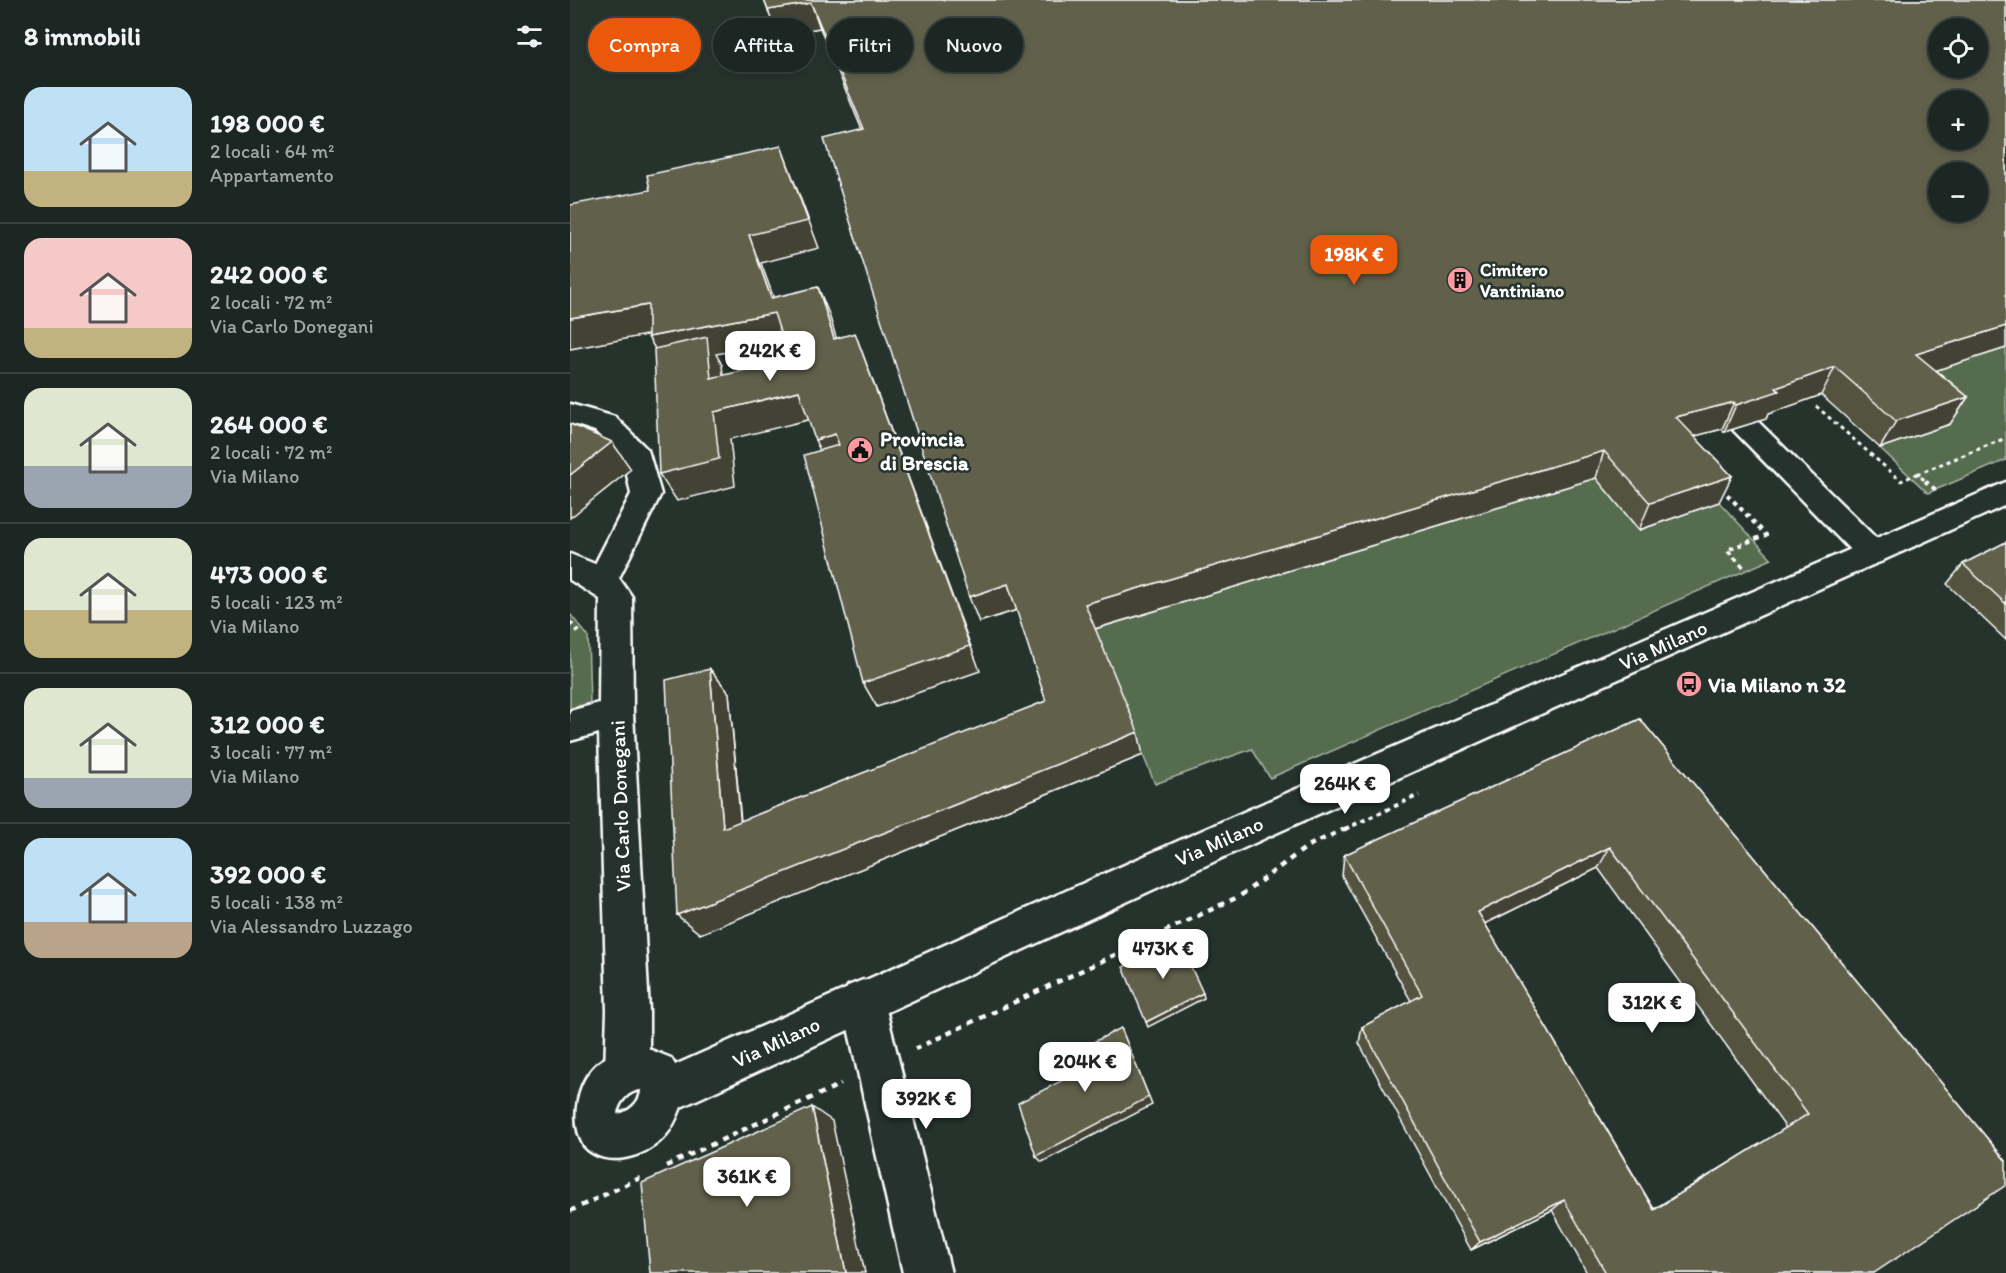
<!DOCTYPE html>
<html lang="it">
<head>
<meta charset="utf-8">
<style>
	body { margin:0; font-family:Itim,sans-serif; background:#252e2a; color:#f1f3f6; height:100vh; display:flex; flex-direction:column; font-size:22px; white-space:nowrap }
	* { box-sizing:border-box; margin:0 }
	p { font-size:20px; color:#a0a5a5 }
	.icon { flex:none; width:33px; height:33px; fill:none; stroke:currentColor; stroke-width:2; stroke-linecap:round; stroke-linejoin:round }
	.map { position:relative; flex:1; overflow:hidden }
	.side { display:flex; flex-direction:column; background:#1c2622; width:570px }
	.side>* { flex:none }
	.top-card { position:absolute; left:18px; top:18px; width:570px; height:54px; display:flex; gap:12px }
	.controls { position:absolute; left:1358px; top:18px; display:grid; gap:12px }
	.controls a { display:grid; place-items:center; width:60px; height:60px; border-radius:50%; background:#1c2622; box-shadow:0 3px 9px #0003,0 0 0 2px #3a4340; font-size:30px }
	.price { position:absolute; translate:-50% -51px; padding:0 14px; border-radius:12px; background:#fff; color:#222; font-size:20px; line-height:39px; filter:drop-shadow(0 2px 3px #0008) }
	.price::after { content:''; position:absolute; left:50%; top:36px; width:18px; height:14px; margin-left:-9px; background:inherit; clip-path:polygon(0 0,100% 0,50% 100%) }
	.price.on { background:#ea580c; color:#fff }
	ul { padding:0; list-style:none }
	li { display:flex; align-items:center; gap:18px; height:150px; padding:0 24px }
	li+li { border-top:2px solid #3a4340 }
	li span { display:grid; place-items:center; flex:none; width:168px; height:120px; border-radius:18px; color:#555 }
	li>.icon { margin-inline-start:auto }
	span .icon { width:72px; height:72px; fill:#fffc; stroke-width:1 }
	li b { font-size:26px }
	h2 { display:flex; justify-content:space-between; align-items:center; height:72px; padding:0 24px; font-size:26px }
	.pill { padding:0 21px; border-radius:27px; background:#1c2622; box-shadow:0 3px 9px #0003,0 0 0 2px #3a4340; font-size:21px; line-height:54px }
	.pill.on { background:#ea580c; color:#fff }
	main { display:flex; flex:1; min-height:0 }
	.map>svg:first-child { display:block }
</style>
</head>
<body>
<main>
<section class="side">
<h2>8 immobili<svg class="icon" aria-label="filters" viewBox="0 0 24 24"><path d="M4 7h16M4 17h16"/><circle cx="9" cy="7" r="2"/><circle cx="15" cy="17" r="2"/></svg></h2>
<ul>
<li><span style="background:linear-gradient(#bfe0f5 70%,#c2b280 0)"><svg class="icon" aria-label="home" viewBox="0 0 24 24"><path d="M3 11l9-7 9 7M6 9v11h12V9"/></svg></span><div><b>198 000 €</b><p>2 locali · 64 m²</p><p>Appartamento</p></div></li>
<li><span style="background:linear-gradient(#f6c9c9 75%,#c2b280 0)"><svg class="icon" aria-label="home" viewBox="0 0 24 24"><path d="M3 11l9-7 9 7M6 9v11h12V9"/></svg></span><div><b>242 000 €</b><p>2 locali · 72 m²</p><p>Via Carlo Donegani</p></div></li>
<li><span style="background:linear-gradient(#dfe7d0 65%,#9aa5b1 0)"><svg class="icon" aria-label="home" viewBox="0 0 24 24"><path d="M3 11l9-7 9 7M6 9v11h12V9"/></svg></span><div><b>264 000 €</b><p>2 locali · 72 m²</p><p>Via Milano</p></div></li>
<li><span style="background:linear-gradient(#dfe7d0 60%,#c2b280 0)"><svg class="icon" aria-label="home" viewBox="0 0 24 24"><path d="M3 11l9-7 9 7M6 9v11h12V9"/></svg></span><div><b>473 000 €</b><p>5 locali · 123 m²</p><p>Via Milano</p></div></li>
<li><span style="background:linear-gradient(#dfe7d0 75%,#9aa5b1 0)"><svg class="icon" aria-label="home" viewBox="0 0 24 24"><path d="M3 11l9-7 9 7M6 9v11h12V9"/></svg></span><div><b>312 000 €</b><p>3 locali · 77 m²</p><p>Via Milano</p></div></li>
<li><span style="background:linear-gradient(#bfe0f5 70%,#b9a48a 0)"><svg class="icon" aria-label="home" viewBox="0 0 24 24"><path d="M3 11l9-7 9 7M6 9v11h12V9"/></svg></span><div><b>392 000 €</b><p>5 locali · 138 m²</p><p>Via Alessandro Luzzago</p></div></li>
</ul>
</section>
<div class="map">
<svg width="1436" height="1273" viewBox="0 0 1436 1273">
	<rect width="100%" height="100%" fill="#26332d"/>
	<filter id="ink" filterUnits="userSpaceOnUse"><feTurbulence type="fractalNoise" baseFrequency=".0167" numOctaves="2"/><feDisplacementMap in="SourceGraphic" scale="12" xChannelSelector="R" yChannelSelector="G"/><feConvolveMatrix kernelMatrix="1 2 1 2 8 2 1 2 1" color-interpolation-filters="sRGB"/></filter>
	<g filter="url(#ink)">
		<g fill="#576c50" stroke="#abb6a8" stroke-width="1.5">
			<polygon points="1436,348 1436,460 1358,493 1310,448 1380,424 1330,382"/>
			<polygon points="1026,478 1069,530 1149,502 1202,559 700,778 682,749 585,784 521,630"/>
			<polygon points="0,614 18,636 20,703 0,708"/>
		</g>
		<g fill="none" stroke-linecap="round" stroke-linejoin="round">
			<g stroke="#fff" stroke-width="5">
				<g id="minor">
					<polygon points="1144,385 1154,388 1313,545 1318,553 1313,561 1302,565 1291,561 1134,400 1130,394 1134,388"/>
					<polygon points="0,404 45,417 78,450 91,494 49,578 62,597 63,713 79,1011 79,1070 72,1085 57,1092 42,1085 35,1070 37,1011 29,733 0,741 0,711 29,703 30,599 0,580 0,554 25,564 61,494 54,460 25,431 0,423"/>
					<polygon points="293,980 308,986 314,1001 381,1273 333,1273 272,1001 278,986"/>
				</g>
			</g>
			<g stroke="#fff" stroke-width="5">
				<path id="major" d="M1436 482V505L704 834 111 1107C107 1117 103 1127 96 1135 78 1157 35 1170 14 1146 0 1122 6 1082 28 1063 39 1054 57 1049 71 1046L101 1058 105 1065 678 810ZM71 1090C71 1102 58 1113 47 1114 49 1102 58 1091 71 1090Z"/>
			</g>
			<g stroke="#fff" stroke-width="3" stroke-dasharray="4 4" stroke-linecap="butt">
				<polyline points="1246,406 1331,481 1347,474 1357,482"/>
				<polyline points="1347,474 1436,438"/>
			</g>
			<g stroke="#fff" stroke-width="4" stroke-dasharray="4.5 4.5" stroke-linecap="butt">
				<polyline points="1355,481 1366,490"/>
				<polyline points="1151,488 1196,535 1157,550 1176,570"/>
				<polyline points="0,622 9,633"/>
				<polyline points="775,829 849,795"/>
			</g>
			<g stroke="#fff" stroke-width="4.5" stroke-dasharray="6 6" stroke-linecap="butt">
				<polyline points="345,1049 670,896 738,846 779,827"/>
				<polyline points="96,1166 271,1084"/>
				<polyline points="0,1211 70,1178"/>
			</g>
			<use href="#minor" fill="#26332d" fill-rule="evenodd"/>
			<use href="#major" fill="#26332d" fill-rule="evenodd"/>
		</g>
		<g fill="#535340" stroke="#fff" stroke-width="1.5" fill-rule="evenodd">
			<polygon points="194,0 1436,0 1436,348 1366,370 1398,397 1380,424 1310,448 1251,395 1198,414 1196,419 1154,432 1152,429 1124,436 1162,476 1149,502 1069,530 1026,478 525,629 573,755 130,934 107,915 140,669 159,693 171,821 476,701 447,610 409,622 292,130 250,28 207,35"/>
			<polygon points="1436,542 1436,640 1377,584 1393,564"/>
			<path d="M1070 719 1436 1161 1304 1273H1017L982 1210 901 1250 789 1043 792 1027 841 1001 772 876 774 855ZM1028 868 1216 1128 1084 1209 915 924Z"/>
		</g>
		<g fill="#434334" stroke="#fff" stroke-width="1.5">
			<polygon points="241,3 250,28 207,35 198,10"/>
			<polygon points="211,146 249,248 191,263 214,326 201,298 179,235"/>
			<polygon points="248,287 259,314 275,367 264,339"/>
			<polygon points="78,305 93,332 0,349 0,318"/>
			<polygon points="204,313 217,341 146,354 152,365 156,405 94,364 78,337"/>
			<polygon points="1436,326 1436,348 1330,382 1346,354"/>
			<polygon points="285,333 410,671 307,707 293,683"/>
			<polygon points="1265,367 1251,395 1198,414 1196,419 1154,432 1166,405 1206,388"/>
			<polygon points="229,391 242,419 160,439 165,486 107,501 89,474 144,412"/>
			<polygon points="1398,397 1380,424 1310,448 1326,421"/>
			<polygon points="1164,402 1152,429 1095,444 1106,417"/>
			<polygon points="265,434 278,461 258,467 245,440"/>
			<polygon points="42,442 61,469 0,518 0,475"/>
			<polygon points="1034,451 1026,478 521,630 515,604"/>
			<polygon points="1162,476 1149,502 1069,530 1080,503"/>
			<polygon points="438,584 447,610 409,622 399,597"/>
			<polygon points="140,669 159,693 173,850 153,828"/>
			<polygon points="568,732 573,755 130,934 107,915"/>
			<polygon points="1040,847 1028,868 900,931 908,912"/>
			<polygon points="633,993 634,998 578,1027 576,1022"/>
			<polygon points="551,1028 582,1105 472,1162 466,1156"/>
			<polygon points="242,1107 262,1121 295,1273 276,1273"/>
			<polygon points="994,1200 982,1210 901,1250 910,1242"/>
		</g>
		<g fill="#60604b" stroke="#fff" stroke-width="1.5" fill-rule="evenodd">
			<path d="M194 0H1436V326L1346 354 1398 397 1326 421 1265 367 1206 388 1209 391 1166 405 1164 402 1106 417 1162 476 1080 503 1034 451 515 604 568 732 107 915 96 680 140 669 153 828 476 701 438 584 399 597 254 139 294 129 241 3 198 10ZM1368 28H1407V68H1368ZM1368 100H1407V140H1368ZM1368 172H1407V212H1368Z"/>
			<polygon points="211,146 238,221 179,235 201,298 248,287 264,339 285,333 400,646 293,683 234,455 269,445 265,434 245,440 229,391 144,412 149,459 89,474 84,349 137,337 141,378 219,360 204,313 78,337 78,305 0,318 0,205 80,190 77,175"/>
			<polygon points="0,424 42,442 0,475"/>
			<polygon points="1436,542 1436,604 1393,564"/>
			<path d="M1070 719 1436 1161V1185L1304 1273H1036L994 1200 910 1242 792 1027 852 995 774 855ZM1040 847 1238 1114 1084 1210 908 912Z"/>
			<polygon points="608,939 633,993 576,1022 553,967"/>
			<polygon points="551,1028 579,1097 466,1156 448,1103 499,1077 492,1058"/>
			<polygon points="242,1107 276,1273 80,1273 72,1183"/>
		</g>
	</g>
	<defs>
		<g id="building-disc" transform="scale(1.35)"><circle r="9.5" fill="#ff9aa2" stroke="#26332d"/><path d="M-4-6H4V6H1V3H-1V6H-4ZM-2.5-4.3h1.7v1.8h-1.7ZM.8-4.3h1.7v1.8H.8ZM-2.5-1h1.7V.8h-1.7ZM.8-1h1.7V.8H.8Z" fill="#111"/></g>
		<g id="civic-disc" transform="scale(1.35)"><circle r="9.5" fill="#ff9aa2" stroke="#26332d"/><path d="M-.6-6.5H3V-4.5H.6V-3L4-1V1h2V6H-6V1h2V-1L-.6-3ZM-1.2 2.5V6h2.4V2.5Z" fill="#111"/></g>
		<g id="bus-disc" transform="scale(1.35)"><circle r="9.5" fill="#ff9aa2" stroke="#26332d"/><path d="M-5-6H5V4H4V6H2V4H-2V6H-4V4H-5ZM-3.5-4V0h7V-4ZM-3.5 1.2v1.5H-2V1.2ZM2 1.2v1.5H3.5V1.2Z" fill="#111"/></g>
	</defs>
	<g fill-rule="evenodd">
		<use href="#building-disc" x="890" y="280"/>
		<use href="#civic-disc" x="290" y="450"/>
		<use href="#bus-disc" x="1119" y="684"/>
	</g>
	<g text-anchor="middle" dominant-baseline="central" stroke-width="5" stroke-linejoin="round" paint-order="stroke">
		<g font-size="18" font-weight="bold" fill="#fff" stroke="#26332d" text-anchor="start">
			<text x="910" y="270">Cimitero<tspan x="910" dy="21">Vantiniano</tspan></text>
		</g>
		<g font-size="21" font-weight="bold" fill="#fff" stroke="#26332d" text-anchor="start">
			<text x="310" y="438">Provincia<tspan x="310" dy="24">di Brescia</tspan></text>
			<text x="1138" y="684">Via Milano n 32</text>
		</g>
		<g font-size="21" fill="#fff" stroke="#26332d">
			<text transform="translate(1093 645) rotate(-24)">Via Milano</text>
			<text transform="translate(50 806) rotate(-92)">Via Carlo Donegani</text>
			<text transform="translate(649 841) rotate(-24)">Via Milano</text>
			<text transform="translate(206 1042) rotate(-25)">Via Milano</text>
		</g>
	</g>
</svg>
<div class="controls">
<a><svg class="icon" aria-label="locate" viewBox="0 0 24 24"><circle cx="12" cy="12" r="6"/><path d="M12 2v4M12 18v4M2 12h4M18 12h4"/></svg></a>
<a>+</a>
<a>−</a>
</div>
<b class="price on" style="left:784px;top:286px">198K €</b>
<b class="price" style="left:200px;top:382px">242K €</b>
<b class="price" style="left:775px;top:815px">264K €</b>
<b class="price" style="left:593px;top:980px">473K €</b>
<b class="price" style="left:1082px;top:1034px">312K €</b>
<b class="price" style="left:515px;top:1093px">204K €</b>
<b class="price" style="left:356px;top:1130px">392K €</b>
<b class="price" style="left:177px;top:1208px">361K €</b>
<div class="top-card">
<a class="pill on">Compra</a>
<a class="pill">Affitta</a>
<a class="pill">Filtri</a>
<a class="pill">Nuovo</a>
</div>
</div>
</main>
</body>
</html>
